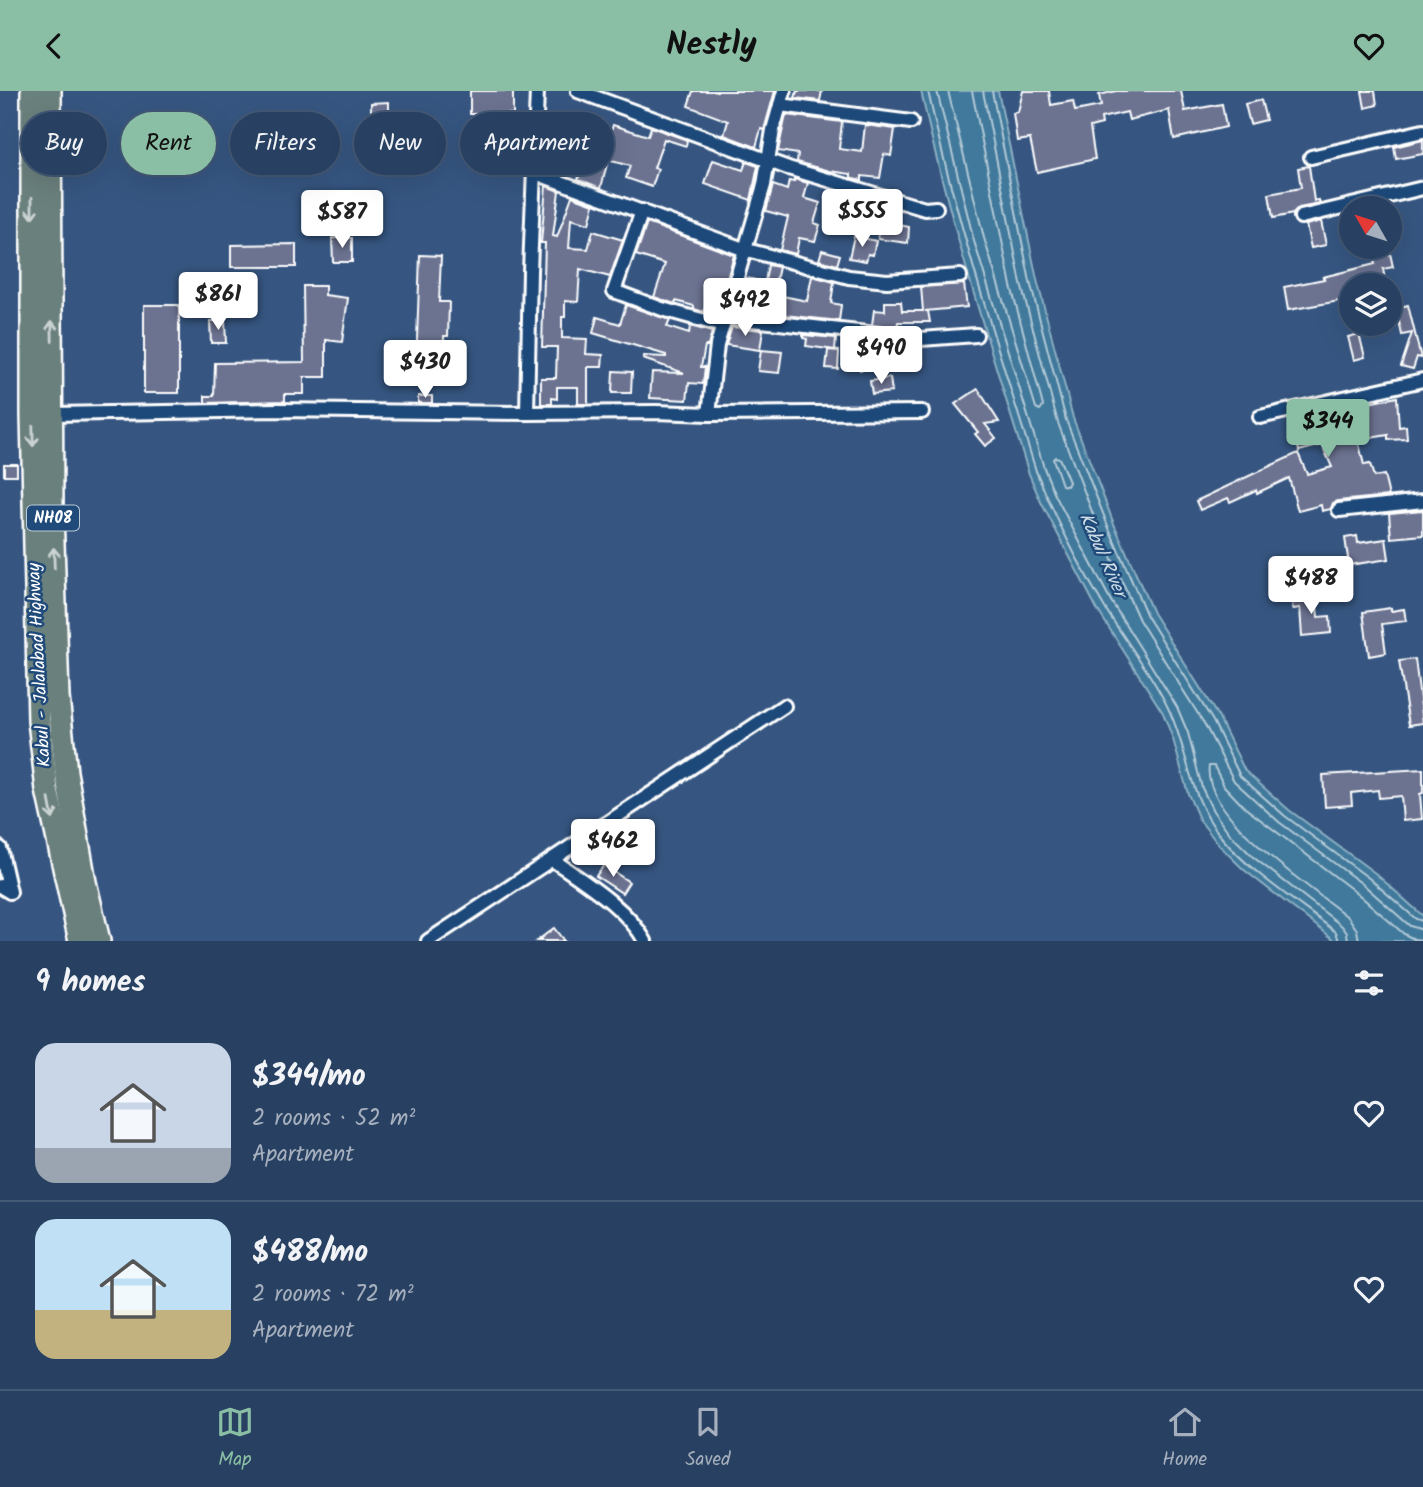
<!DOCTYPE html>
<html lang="en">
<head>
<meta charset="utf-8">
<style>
	body { margin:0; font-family:Kalam,sans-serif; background:#344b6a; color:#f1f3f6; height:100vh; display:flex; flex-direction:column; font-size:26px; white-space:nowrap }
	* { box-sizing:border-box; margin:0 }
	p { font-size:23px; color:#a5afbd }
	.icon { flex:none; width:38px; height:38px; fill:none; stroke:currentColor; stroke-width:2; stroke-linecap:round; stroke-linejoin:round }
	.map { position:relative; height:850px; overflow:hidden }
	.sheet { display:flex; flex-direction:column; background:#284061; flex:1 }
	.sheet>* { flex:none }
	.banner { position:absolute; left:21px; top:21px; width:700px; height:63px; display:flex; gap:14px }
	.needle { width:46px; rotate:309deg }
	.buttons { position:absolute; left:1339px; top:105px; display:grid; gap:14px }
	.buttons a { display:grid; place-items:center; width:63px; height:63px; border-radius:50%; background:#284061; box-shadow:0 7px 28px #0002,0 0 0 2px #445976; font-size:35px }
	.price { position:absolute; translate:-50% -60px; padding:0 16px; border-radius:7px; background:#fff; color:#222; font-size:23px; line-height:46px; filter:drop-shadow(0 2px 4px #0008) }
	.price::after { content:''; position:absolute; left:50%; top:42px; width:21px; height:16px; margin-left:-10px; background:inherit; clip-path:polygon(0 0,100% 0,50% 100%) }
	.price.on { background:#8abfa5; color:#111 }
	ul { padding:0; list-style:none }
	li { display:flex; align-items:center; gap:21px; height:175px; padding:0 35px }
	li+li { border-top:2px solid #445976 }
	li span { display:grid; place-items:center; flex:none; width:196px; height:140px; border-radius:21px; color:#555 }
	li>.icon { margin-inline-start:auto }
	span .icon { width:84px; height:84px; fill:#fffc; stroke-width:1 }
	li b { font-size:30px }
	h2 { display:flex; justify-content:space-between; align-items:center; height:84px; padding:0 35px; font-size:30px }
	.tag { padding:0 24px; border-radius:32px; background:#284061; box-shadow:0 7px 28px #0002,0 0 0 2px #445976; font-size:24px; line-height:63px }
	.tag.on { background:#8abfa5; color:#111 }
	header { display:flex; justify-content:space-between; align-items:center; height:91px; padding:0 35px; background:#8abfa5; color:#111; font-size:32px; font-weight:800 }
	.tab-bar { display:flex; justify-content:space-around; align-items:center; height:98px; border-top:2px solid #445976; background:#284061; font-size:19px; color:#a5afbd }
	.tab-bar a { display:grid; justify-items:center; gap:4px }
	.tab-bar .on { color:#8abfa5 }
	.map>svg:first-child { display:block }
</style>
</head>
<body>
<header><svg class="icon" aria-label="back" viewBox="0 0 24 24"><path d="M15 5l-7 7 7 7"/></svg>Nestly<svg class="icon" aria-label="heart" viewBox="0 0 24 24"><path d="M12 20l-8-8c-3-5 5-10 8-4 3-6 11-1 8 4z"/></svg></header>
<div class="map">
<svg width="1423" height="850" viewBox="0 0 1423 850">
	<rect width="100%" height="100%" fill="#365681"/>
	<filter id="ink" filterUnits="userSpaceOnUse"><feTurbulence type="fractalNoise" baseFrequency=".0143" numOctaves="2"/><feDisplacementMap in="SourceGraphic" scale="14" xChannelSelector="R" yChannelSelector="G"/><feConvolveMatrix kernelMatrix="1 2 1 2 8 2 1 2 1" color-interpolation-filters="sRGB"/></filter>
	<g filter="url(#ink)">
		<path fill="#40799b" stroke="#8cafc3" stroke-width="2" d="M921 0H998L1037 189 1073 327 1114 433 1153 522 1219 627 1245 680 1289 719 1375 782 1423 825V850H1336L1243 778 1218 753 1199 728 1188 703 1173 648 1163 622 1097 518 1041 411 1029 383C990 256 949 130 921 0Z"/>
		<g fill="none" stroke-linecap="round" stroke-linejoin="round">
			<g stroke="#b3c9d7" stroke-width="2">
				<path d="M928 0C956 129 997 254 1036 380 1055 426 1079 474 1105 517 1126 551 1153 584 1170 621 1190 666 1188 705 1222 747 1252 783 1299 812 1336 841L1339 850"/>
				<polyline points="937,0 974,150 1044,377 1055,404 1111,510 1177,616 1188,642 1202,697 1213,720 1230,743 1253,766 1342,835 1347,842 1348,850"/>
				<polyline points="948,0 984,147 1036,317 1040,319 1043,315 1011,195 972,0"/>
				<polyline points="983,0 1021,193 1058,332 1099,439 1139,529 1205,634 1234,690 1279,731 1365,795 1410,835 1423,839"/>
				<polyline points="992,0 1030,191 1066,329 1108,435 1147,525 1213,630 1240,685 1285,725 1370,788 1416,828 1423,830"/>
				<polygon points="1055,366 1059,367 1069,391 1067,395 1062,394 1053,368"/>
				<path d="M1359 850 1357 839 1349 827C1314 798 1201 725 1209 675H1214L1224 695 1244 716 1358 803 1404 843 1414 848 1423 849"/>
			</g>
		</g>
		<g fill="#6c7391" stroke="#fff" stroke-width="2">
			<rect x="470" y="0" width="43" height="23"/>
			<polygon points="693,0 775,0 764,39 761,38 756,56 724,44 728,30 688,15"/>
			<polygon points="797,0 822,0 820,10 795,7"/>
			<polygon points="1023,0 1049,0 1051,14 1073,10 1075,20 1101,15 1099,4 1116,0 1181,0 1185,20 1222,13 1226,36 1174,48 1169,19 1129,29 1127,21 1101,27 1102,33 1090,36 1095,68 1037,81 1030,48 1017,50 1013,22 1018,21"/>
			<polygon points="1362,0 1375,0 1377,14 1365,17"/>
			<polygon points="1261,9 1266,29 1250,33 1245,13"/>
			<polygon points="389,11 389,37 371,38 371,12"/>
			<polygon points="786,24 842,31 839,58 862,61 865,34 895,38 891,65 884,63 880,87 862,85 862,89 853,87 851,87 851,83 830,80 797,71 798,63 778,60"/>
			<polygon points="545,27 575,38 573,50 605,59 613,34 648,45 651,36 687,49 686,55 664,48 654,77 658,78 652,96 626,87 630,75 608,69 601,97 578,88 586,69 564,63 561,82 543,75 546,44"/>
			<polygon points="1423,49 1423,63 1396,68 1394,56"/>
			<rect x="512" y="67" width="10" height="17"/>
			<polygon points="713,69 743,79 746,71 758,75 751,109 705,93"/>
			<polygon points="1309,75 1314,110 1319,109 1320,113 1299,117 1293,123 1273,127 1269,103 1301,97 1298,77"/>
			<polygon points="794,88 808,92 804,107 820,112 814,132 820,134 815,150 799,147 796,163 780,159 788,126 766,120 773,94 787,99 789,90 794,91"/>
			<polygon points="546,95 559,100 553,145 557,146 572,105 594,113 589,133 571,128 569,157 588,158 593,140 623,149 610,186 580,178 578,211 565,210 565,226 562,226 562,247 587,248 586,263 603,264 602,276 588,276 588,313 578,313 578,296 557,296 557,308 552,307 552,313 541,313 541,287 556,287 557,256 542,256 545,152 541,152"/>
			<polygon points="881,130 909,136 908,152 878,148"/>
			<polygon points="1321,130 1326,154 1311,157 1306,134"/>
			<polygon points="647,132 734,164 725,195 713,191 704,221 694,218 694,215 676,210 675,213 654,206 665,173 636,164"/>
			<polygon points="854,145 876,150 873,164 868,163 866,170 849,167"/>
			<polygon points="332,147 352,147 352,171 333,171"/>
			<polygon points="296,153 296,176 231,176 231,154"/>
			<polygon points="822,159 840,164 837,174 819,169"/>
			<polygon points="1390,162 1393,176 1383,178 1386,194 1351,194 1351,208 1288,219 1284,196 1324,188 1323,186 1375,173 1373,166"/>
			<polygon points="420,164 441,165 439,211 449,211 448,245 444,245 444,276 416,276"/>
			<polygon points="768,174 779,176 773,203 807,210 812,185 834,191 831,212 841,214 839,230 739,219 746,187 765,191"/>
			<polygon points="964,193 967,216 925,220 928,220 930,231 898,231 897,237 872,234 874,219 885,220 885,211 901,211 902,220 923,220 921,196"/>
			<polygon points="303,195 325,195 325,204 348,207 342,251 326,249 326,286 304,286 304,303 285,303 285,310 205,312 205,305 214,305 215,272 304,271"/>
			<rect x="144" y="214" width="35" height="88"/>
			<polygon points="626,214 670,229 667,236 689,243 690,235 712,241 708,255 705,255 701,276 705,276 703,293 689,292 687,309 650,307 652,281 684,282 643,268 643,265 666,266 666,264 593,242 597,226 620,233"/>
			<polygon points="1408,214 1421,267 1417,266 1413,278 1401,275 1412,242 1402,244 1396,217"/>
			<polygon points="210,230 225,230 226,252 211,252"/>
			<polygon points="732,236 763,239 760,259 726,254"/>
			<polygon points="1359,243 1365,266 1354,269 1348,246"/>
			<polygon points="803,244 836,247 835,259 806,255 807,248 803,247"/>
			<polygon points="856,249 866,251 863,278 860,279"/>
			<polygon points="761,259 782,261 779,282 758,280"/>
			<polygon points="828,259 839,260 838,278 826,277"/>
			<polygon points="613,280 632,281 631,302 612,302"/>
			<polygon points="890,287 892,301 872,303 870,290"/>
			<polygon points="978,298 999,331 985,333 996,347 985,355 975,343 978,341 955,313"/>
			<rect x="418" y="305" width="14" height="7"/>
			<polygon points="1397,306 1399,336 1406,335 1407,348 1388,349 1388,344 1358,349 1364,374 1370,373 1374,386 1384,384 1389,405 1338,410 1333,412 1331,418 1322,420 1321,414 1298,420 1289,387 1257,402 1256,399 1230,411 1228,407 1200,419 1196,410 1298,362 1307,383 1332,376 1322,354 1299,360 1292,332 1339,318"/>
			<rect x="4" y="373" width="13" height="11"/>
			<polygon points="1423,419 1423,444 1391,447 1389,422"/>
			<polygon points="1357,445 1358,452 1386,448 1389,468 1349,474 1345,447"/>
			<polygon points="1316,503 1318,526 1330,525 1331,542 1302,545 1300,517 1293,518 1291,506"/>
			<polygon points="1391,517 1391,520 1404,518 1406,530 1382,533 1386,562 1369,565 1363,521"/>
			<polygon points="1415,568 1423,632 1409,634 1399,570"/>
			<polygon points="1423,678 1423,702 1420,703 1422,728 1403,730 1401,705 1379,707 1378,699 1351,702 1352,714 1325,716 1323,684"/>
			<polygon points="604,774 629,791 622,802 596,785"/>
			<polygon points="554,837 564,850 537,850"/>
		</g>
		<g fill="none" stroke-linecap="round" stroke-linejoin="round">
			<g stroke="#fff" stroke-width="18">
				<g id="minor">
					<polyline points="537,0 530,180 527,322 656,321 709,323 922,321"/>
					<polyline points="578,0 788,77 925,118 936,117"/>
					<polyline points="780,14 911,31"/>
					<polyline points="1311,66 1423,40"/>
					<polyline points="533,81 743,158 849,186 887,190 960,185"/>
					<polyline points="642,120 614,200 662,218 723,235"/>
					<polyline points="1301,126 1423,97"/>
					<polyline points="725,226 921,248 976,244"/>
					<polyline points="53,323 277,319 527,322"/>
					<polyline points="709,323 717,254 764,94 773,39 784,0"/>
					<polyline points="1260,326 1423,289"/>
					<polyline points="1339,419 1423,410"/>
					<polyline points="0,757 10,801 0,795"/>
					<path d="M553 769C584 791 627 817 645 850"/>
					<polyline points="428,850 784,615"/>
				</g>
			</g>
			<g stroke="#fff" stroke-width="26">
				<g id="trunk">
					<polyline points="32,0 32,324 39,630 47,699 80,850"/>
					<polyline points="50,0 52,420 58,606 66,681 85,791 99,850"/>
				</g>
			</g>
			<use href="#minor" stroke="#1f4a7a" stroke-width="12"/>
			<use href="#trunk" stroke="#6a807d" stroke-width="21"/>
		</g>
		<defs><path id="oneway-shaft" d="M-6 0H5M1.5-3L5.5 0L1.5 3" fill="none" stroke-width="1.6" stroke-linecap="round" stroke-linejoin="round" transform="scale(1.75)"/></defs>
		<g stroke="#cbd3d2">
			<use href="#oneway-shaft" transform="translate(32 117) rotate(90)"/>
			<use href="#oneway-shaft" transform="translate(52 240) rotate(-91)"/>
			<use href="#oneway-shaft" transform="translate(33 345) rotate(89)"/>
			<use href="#oneway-shaft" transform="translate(54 467) rotate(-92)"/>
			<use href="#oneway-shaft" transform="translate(51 718) rotate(79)"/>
		</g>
	</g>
	<g text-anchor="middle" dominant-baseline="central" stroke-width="5" stroke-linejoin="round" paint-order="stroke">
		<rect fill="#1f4a7a" stroke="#bcc9d7" stroke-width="2" x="27" y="414.5" width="52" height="25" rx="5"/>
		<g font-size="16" font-weight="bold" fill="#fff">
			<text x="53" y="427">NH08</text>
		</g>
		<g font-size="18" fill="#fff" stroke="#1f4a7a">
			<text transform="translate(40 574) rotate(-93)">Kabul - Jalalabad Highway</text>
		</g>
		<g font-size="19" font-style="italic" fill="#cfdee6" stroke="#1f4a7a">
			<text transform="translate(1102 464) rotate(66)">Kabul River</text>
		</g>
	</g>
</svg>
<div class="buttons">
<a><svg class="needle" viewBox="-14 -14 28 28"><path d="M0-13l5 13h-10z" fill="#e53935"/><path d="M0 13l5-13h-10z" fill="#a5afbd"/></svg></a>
<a><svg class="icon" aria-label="layers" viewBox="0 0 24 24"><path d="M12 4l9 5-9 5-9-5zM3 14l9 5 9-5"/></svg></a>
</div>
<b class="price" style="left:862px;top:158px">$555</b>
<b class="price" style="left:342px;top:159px">$587</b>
<b class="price" style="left:218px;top:241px">$861</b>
<b class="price" style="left:745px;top:247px">$492</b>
<b class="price" style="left:881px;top:295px">$490</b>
<b class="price" style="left:425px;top:309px">$430</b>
<b class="price on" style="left:1328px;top:368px">$344</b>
<b class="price" style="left:1311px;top:525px">$488</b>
<b class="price" style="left:613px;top:788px">$462</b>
<div class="banner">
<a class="tag">Buy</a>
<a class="tag on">Rent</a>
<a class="tag">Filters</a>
<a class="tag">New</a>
<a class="tag">Apartment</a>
</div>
</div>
<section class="sheet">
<h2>9 homes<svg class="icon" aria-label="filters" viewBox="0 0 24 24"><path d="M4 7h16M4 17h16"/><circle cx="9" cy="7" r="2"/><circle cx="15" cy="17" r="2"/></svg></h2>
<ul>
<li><span style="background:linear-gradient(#c9d6e8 75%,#9aa5b1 0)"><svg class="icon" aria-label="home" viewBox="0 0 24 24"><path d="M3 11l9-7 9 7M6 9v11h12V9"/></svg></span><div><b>$344/mo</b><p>2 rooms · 52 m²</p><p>Apartment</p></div><svg class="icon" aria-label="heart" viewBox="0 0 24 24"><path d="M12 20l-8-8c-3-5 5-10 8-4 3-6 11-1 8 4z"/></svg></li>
<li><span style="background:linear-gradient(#bfe0f5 65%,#c2b280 0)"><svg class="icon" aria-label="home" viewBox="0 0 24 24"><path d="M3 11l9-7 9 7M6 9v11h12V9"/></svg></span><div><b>$488/mo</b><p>2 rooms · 72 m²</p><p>Apartment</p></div><svg class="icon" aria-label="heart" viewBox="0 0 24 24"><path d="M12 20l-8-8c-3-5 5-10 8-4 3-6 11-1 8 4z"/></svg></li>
</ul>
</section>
<nav class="tab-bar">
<a class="on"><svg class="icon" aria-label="map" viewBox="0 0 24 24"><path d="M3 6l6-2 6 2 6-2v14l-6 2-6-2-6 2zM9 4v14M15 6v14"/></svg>Map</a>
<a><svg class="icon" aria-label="saved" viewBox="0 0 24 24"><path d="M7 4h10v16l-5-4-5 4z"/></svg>Saved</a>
<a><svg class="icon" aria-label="home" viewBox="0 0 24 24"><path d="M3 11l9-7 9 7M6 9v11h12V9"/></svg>Home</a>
</nav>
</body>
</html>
